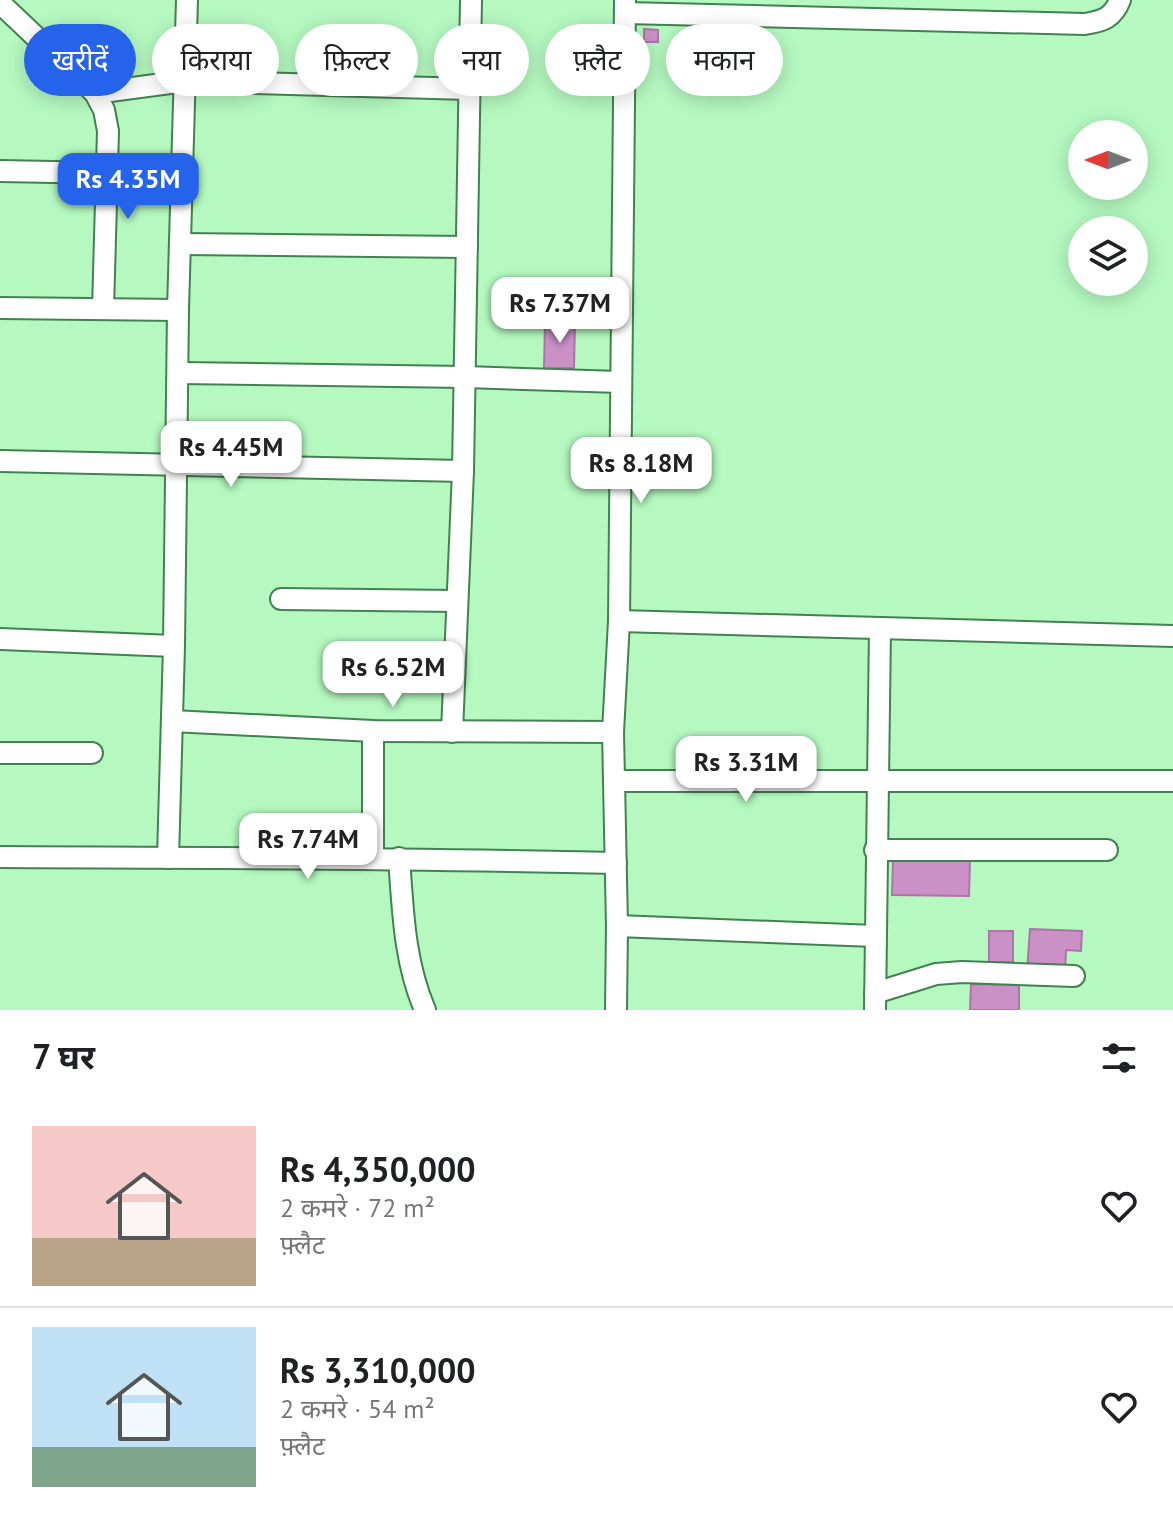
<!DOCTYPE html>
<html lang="hi">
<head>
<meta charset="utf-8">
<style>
	body { margin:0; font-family:"PT Sans","Noto Sans Devanagari",sans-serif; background:#f2f2f2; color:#202124; height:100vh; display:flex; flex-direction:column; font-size:30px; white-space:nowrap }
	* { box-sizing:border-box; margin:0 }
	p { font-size:26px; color:#757577 }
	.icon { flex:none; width:44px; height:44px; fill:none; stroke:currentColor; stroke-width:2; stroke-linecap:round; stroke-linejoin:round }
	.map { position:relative; height:1010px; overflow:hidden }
	.details { display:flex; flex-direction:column; background:#fff; flex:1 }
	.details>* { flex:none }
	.hud { position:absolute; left:24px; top:24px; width:1126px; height:72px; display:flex; gap:16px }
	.needle { width:52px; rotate:270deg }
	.buttons { position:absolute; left:1068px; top:120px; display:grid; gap:16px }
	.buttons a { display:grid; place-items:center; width:80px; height:80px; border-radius:50%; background:#fff; box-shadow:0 4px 20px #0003; font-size:40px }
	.price { position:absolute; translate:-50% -68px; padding:0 18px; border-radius:16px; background:#fff; color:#222; font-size:26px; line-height:52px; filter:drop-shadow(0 2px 4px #0008) }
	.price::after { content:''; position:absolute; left:50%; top:48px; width:24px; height:18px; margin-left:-12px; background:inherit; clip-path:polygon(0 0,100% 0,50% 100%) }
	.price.current { background:#2563eb; color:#fff }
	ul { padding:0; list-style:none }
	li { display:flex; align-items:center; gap:24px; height:200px; padding:0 32px }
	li+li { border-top:2px solid #e0e0e0 }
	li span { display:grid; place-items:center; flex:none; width:224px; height:160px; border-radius:0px; color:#555 }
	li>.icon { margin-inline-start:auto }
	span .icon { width:96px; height:96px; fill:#fffc; stroke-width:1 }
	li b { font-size:34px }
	h2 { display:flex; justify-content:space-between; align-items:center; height:96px; padding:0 32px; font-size:34px }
	.pill { padding:0 28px; border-radius:36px; background:#fff; box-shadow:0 4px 20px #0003; font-size:28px; line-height:72px }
	.pill.current { background:#2563eb; color:#fff }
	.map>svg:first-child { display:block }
</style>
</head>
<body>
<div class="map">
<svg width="1173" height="1010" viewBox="0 0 1173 1010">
	<rect width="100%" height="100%" fill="#b5f9c0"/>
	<g fill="#cb91c7" stroke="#ad74a9" stroke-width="2">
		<polygon points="644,29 658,30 658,42 644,42"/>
		<polygon points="545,322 575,322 574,368 544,368"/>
		<polygon points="893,860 970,861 969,896 892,895"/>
		<polygon points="1030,929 1082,931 1081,951 1066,950 1065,973 1027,971"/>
		<rect x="989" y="931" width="24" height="31"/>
		<polygon points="971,984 1019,985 1019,1010 970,1010"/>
	</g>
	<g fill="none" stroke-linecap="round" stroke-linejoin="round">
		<g stroke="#418250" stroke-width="24">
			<g id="minor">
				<polyline points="0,3 95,93 104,110 108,131 103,309"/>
				<path d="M625 13 1085 24C1103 21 1113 18 1120 0"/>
				<polyline points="95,93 185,81 469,89"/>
				<polyline points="0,171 107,173"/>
				<polyline points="180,244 467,247"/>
				<polyline points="0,308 178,310"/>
				<polyline points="179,373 465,377 620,382"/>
				<polyline points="0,461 463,471"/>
				<polyline points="281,599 457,601"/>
				<polyline points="619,621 1173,636"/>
				<polyline points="0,639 174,646"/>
				<polyline points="172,721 373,731 613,732"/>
				<polyline points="373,731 373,858"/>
				<polyline points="452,732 463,471 471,0"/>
				<polyline points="0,753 92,753"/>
				<polyline points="615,781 1173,781"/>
				<polyline points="875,850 1107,850"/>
				<path d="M0 857C206 858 411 858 616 863"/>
				<polyline points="168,858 174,646 178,310 187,0"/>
				<path d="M399 858C403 911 404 961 425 1010"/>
				<polyline points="617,926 875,936"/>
				<polyline points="875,993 936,974 962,972 1074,976"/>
				<polyline points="616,1010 617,926 613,732 619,621 625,0"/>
				<polyline points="875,1010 880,629"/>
			</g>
		</g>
		<use href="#minor" stroke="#fff" stroke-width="20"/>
	</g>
</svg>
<div class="buttons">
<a><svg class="needle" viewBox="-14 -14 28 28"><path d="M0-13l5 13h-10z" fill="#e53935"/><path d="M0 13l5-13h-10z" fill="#757577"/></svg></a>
<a><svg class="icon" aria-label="layers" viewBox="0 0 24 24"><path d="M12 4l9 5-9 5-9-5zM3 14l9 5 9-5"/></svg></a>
</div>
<b class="price current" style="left:128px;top:221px">Rs 4.35M</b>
<b class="price" style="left:560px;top:345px">Rs 7.37M</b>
<b class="price" style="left:231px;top:489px">Rs 4.45M</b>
<b class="price" style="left:641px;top:505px">Rs 8.18M</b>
<b class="price" style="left:393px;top:709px">Rs 6.52M</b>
<b class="price" style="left:746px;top:804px">Rs 3.31M</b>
<b class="price" style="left:308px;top:881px">Rs 7.74M</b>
<div class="hud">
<a class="pill current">खरीदें</a>
<a class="pill">किराया</a>
<a class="pill">फ़िल्टर</a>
<a class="pill">नया</a>
<a class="pill">फ़्लैट</a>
<a class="pill">मकान</a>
</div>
</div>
<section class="details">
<h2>7 घर<svg class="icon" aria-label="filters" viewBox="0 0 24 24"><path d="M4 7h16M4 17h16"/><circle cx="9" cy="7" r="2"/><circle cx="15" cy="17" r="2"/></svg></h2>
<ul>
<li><span style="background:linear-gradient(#f6c9c9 70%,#b9a48a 0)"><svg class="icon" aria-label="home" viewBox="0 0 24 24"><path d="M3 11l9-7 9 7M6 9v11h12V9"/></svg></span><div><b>Rs 4,350,000</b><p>2 कमरे · 72 m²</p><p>फ़्लैट</p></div><svg class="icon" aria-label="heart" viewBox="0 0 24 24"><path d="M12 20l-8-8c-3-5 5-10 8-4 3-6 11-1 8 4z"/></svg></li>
<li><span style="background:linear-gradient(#bfe0f5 75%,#7fa58c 0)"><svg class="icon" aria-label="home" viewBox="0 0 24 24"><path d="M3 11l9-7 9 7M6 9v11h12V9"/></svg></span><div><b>Rs 3,310,000</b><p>2 कमरे · 54 m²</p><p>फ़्लैट</p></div><svg class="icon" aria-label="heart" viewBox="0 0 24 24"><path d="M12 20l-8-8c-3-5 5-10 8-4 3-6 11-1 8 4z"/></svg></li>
</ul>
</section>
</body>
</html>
